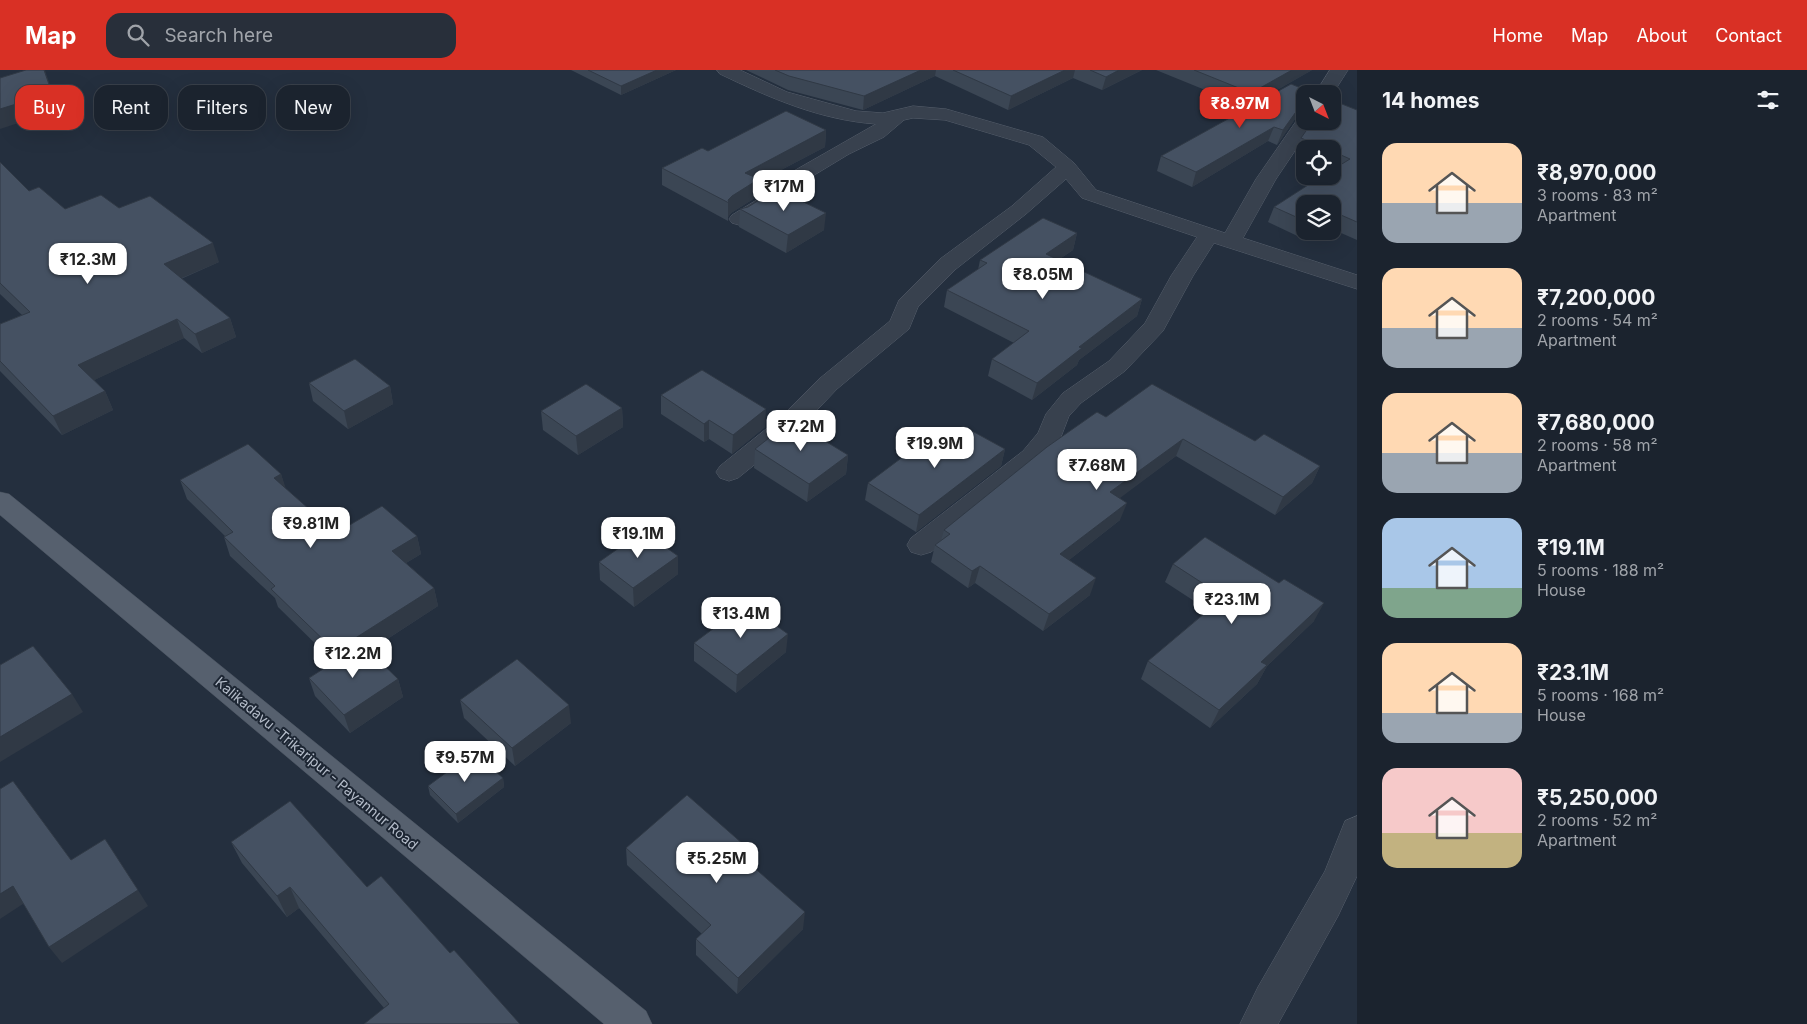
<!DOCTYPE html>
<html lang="en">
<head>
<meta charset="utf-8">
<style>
	body { margin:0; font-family:Inter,sans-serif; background:#282f3a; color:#f1f3f6; height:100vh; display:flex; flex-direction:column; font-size:19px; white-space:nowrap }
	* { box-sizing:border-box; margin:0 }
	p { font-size:16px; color:#a0a4aa }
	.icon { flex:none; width:28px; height:28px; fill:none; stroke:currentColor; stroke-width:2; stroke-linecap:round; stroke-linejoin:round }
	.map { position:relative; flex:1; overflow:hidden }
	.details { display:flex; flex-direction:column; background:#1b232e; width:450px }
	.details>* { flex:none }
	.banner { position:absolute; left:15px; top:15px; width:475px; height:45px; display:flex; gap:10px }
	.needle { width:32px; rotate:138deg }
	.controls { position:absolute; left:1296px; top:15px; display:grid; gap:10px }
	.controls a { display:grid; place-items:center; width:45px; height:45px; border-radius:10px; background:#1b232e; box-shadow:0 5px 20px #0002,0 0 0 1px #39404a; font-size:25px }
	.price { position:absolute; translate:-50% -42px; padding:0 11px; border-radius:10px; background:#fff; color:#222; font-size:16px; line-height:32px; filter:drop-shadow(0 1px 2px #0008) }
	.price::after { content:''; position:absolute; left:50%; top:30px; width:15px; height:11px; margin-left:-8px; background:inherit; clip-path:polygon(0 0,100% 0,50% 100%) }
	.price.active { background:#d93025; color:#fff }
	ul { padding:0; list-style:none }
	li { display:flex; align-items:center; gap:15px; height:125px; padding:0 25px }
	li span { display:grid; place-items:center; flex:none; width:140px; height:100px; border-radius:15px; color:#555 }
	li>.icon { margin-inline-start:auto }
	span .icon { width:60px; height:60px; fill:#fffc; stroke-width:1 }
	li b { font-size:21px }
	h2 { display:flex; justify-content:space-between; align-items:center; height:60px; padding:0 25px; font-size:21px }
	.tag { padding:0 18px; border-radius:15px; background:#1b232e; box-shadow:0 5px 20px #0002,0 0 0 1px #39404a; font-size:18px; line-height:45px }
	.tag.active { background:#d93025; color:#fff }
	header { display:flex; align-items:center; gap:30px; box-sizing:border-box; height:70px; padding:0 25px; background:#d93025; color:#fff }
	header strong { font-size:24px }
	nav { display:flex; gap:28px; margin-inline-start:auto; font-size:18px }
	.search { width:350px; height:45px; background:#282f3a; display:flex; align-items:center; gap:12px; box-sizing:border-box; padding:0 18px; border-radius:15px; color:#a0a4aa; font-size:19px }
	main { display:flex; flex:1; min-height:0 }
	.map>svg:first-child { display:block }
</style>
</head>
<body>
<header>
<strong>Map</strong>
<div class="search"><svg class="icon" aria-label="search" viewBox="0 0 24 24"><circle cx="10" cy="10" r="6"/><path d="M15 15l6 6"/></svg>Search here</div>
<nav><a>Home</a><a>Map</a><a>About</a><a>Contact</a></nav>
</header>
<main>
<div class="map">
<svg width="1357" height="954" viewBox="0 0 1357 954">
	<rect width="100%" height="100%" fill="#242f3e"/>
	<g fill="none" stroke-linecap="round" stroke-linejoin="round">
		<g stroke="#565f6c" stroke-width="1">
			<g id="minor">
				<path d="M717 0H740L787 22 856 41 883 43 913 36 946 39 1043 67 1074 93 1096 120 1225 163 1256 109 1299 47 1305 46V51H1315L1276 109 1243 168 1357 205V219L1214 173 1193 206 1163 261 1125 301 1081 333 1069 346 1059 372 1041 393 931 482 921 485 911 482 907 475 911 468 1023 381 1038 363 1046 344 1063 323 1109 291 1145 253 1171 206 1197 167 1082 128 1066 109 1026 144 956 199 918 237 909 259 837 319 799 359 738 408 729 411 720 408 716 402 720 396 781 347 819 309 890 251 899 230 940 189 1012 136 1056 97 1029 75 945 50 913 48 904 50 884 67 849 84 806 110 769 139 746 153 739 155 732 153 729 149 732 145 755 131 792 102 876 54C820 50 770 28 720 4Z"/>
				<polygon points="1330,0 1348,0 1332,25 1315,24"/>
				<polygon points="1357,746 1357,806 1338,846 1278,954 1240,954 1258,917 1325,801 1345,751"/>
			</g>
		</g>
		<g stroke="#414a57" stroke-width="1">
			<polygon id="major" points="0,422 9,424 646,941 652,954 604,954 0,445"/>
		</g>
		<use href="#minor" fill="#38414e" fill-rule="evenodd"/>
		<use href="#major" fill="#56606e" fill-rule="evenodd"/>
	</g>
	<g fill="#3b4654">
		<polygon points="571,0 676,0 621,25"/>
		<polygon points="746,0 1142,0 1102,20 1073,8 1008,40 935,6 863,40 788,20"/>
		<polygon points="1156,0 1312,0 1247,37"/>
		<polygon points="1357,40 1357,170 1332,159 1332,134 1305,134 1305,161 1322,161 1308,171 1268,152 1274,137 1334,99 1332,98 1332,79 1305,79 1305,87 1296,83 1301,68"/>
		<polygon points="1297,46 1277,75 1268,71 1192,117 1157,101 1161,86"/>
		<polygon points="826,60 825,77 758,112 758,126 731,143 728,147 728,151 662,115 662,98 708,81"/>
		<polygon points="0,92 29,121 65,139 119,138 219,192 181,209 230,248 236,267 202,283 184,268 94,310 105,321 113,340 62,365 0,301 0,254 22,245 0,224"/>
		<polygon points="740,139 824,160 786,183 739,157"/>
		<polygon points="1077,163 1073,180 1058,190 1142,229 1137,246 1079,290 1077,295 1032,330 988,306 992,289 1014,273 944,237 947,220 978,200 980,190"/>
		<polygon points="309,313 390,316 393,334 348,359 313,331"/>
		<polygon points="661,325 765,357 732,384 709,369 704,372 661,344"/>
		<polygon points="622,338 623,357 578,385 543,360 541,341"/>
		<polygon points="1106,347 1255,371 1320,396 1312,413 1275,445 1176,386 1119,428 1120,450 1069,490 1090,525 1043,561 975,513 968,518 931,492 935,475 941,470 944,460"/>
		<polygon points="937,374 1005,379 1001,396 916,462 865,430 868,413"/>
		<polygon points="755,379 848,385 846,404 807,432 754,398"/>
		<polygon points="281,404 285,418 336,463 417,466 421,484 406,493 434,518 438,536 369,581 398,609 403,627 350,663 315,626 309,608 334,592 278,537 275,528 230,486 224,467 225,466 187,429 180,410"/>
		<polygon points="599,492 678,504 634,537 600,510"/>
		<polygon points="1173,494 1314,551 1267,596 1257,614 1210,658 1141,609 1148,591 1208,540 1165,512"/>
		<polygon points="694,573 786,582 736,623 694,591"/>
		<polygon points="460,630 571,653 515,696 464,648"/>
		<polygon points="503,708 504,717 458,753 430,725 428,716"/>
		<polygon points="231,772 367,817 450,883 384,938 299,838 287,847 242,793"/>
		<polygon points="626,778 751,781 750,795 803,859 737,924 696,885 696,869 702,864 627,795"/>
	</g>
	<g fill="#303945">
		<polygon points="45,0 58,40 0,59 0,39"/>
		<polygon points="657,0 676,0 621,25 621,16"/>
		<polygon points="921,0 936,0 935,6 863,40 864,26"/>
		<polygon points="1065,0 1075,0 1073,8 1008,40 1011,26"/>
		<polygon points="1119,0 1142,0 1102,20 1106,7"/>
		<polygon points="1292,0 1312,0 1247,37 1251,23"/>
		<polygon points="1305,31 1305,45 1297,46 1277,75 1283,60 1303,32"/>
		<polygon points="1274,57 1268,71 1192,117 1196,102"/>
		<polygon points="826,60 825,77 758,112 758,126 731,143 728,147 728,130 745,103"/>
		<polygon points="826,143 824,160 786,183 788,165"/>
		<polygon points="1312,161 1322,161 1308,171"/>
		<polygon points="1077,163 1073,180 1042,201 1046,184"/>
		<polygon points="213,173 219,192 170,213 164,194"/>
		<polygon points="1142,229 1137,246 1079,290 1077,295 1032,330 1037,313 1079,277"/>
		<polygon points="230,248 236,267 202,283 195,264"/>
		<polygon points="177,249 184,268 86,314 78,295"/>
		<polygon points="390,316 393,334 348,359 344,341"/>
		<polygon points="105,321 113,340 62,365 53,346"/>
		<polygon points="622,338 623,357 578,385 576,366"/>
		<polygon points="766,339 765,357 732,384 733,365"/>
		<polygon points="709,350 709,369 704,372 704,354"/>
		<polygon points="1183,369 1176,386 1104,440 1110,422"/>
		<polygon points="1005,379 1001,396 916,462 919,445"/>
		<polygon points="848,385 846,404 807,432 809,414"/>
		<polygon points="1320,396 1312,413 1275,445 1283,427"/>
		<polygon points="281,404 287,422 274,408"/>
		<polygon points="1127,433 1120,450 1055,501 1060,484"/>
		<polygon points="417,466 421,484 396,499 392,481"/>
		<polygon points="678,486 678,504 634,537 633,518"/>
		<polygon points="980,496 975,513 968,518 972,501"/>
		<polygon points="1096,508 1090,525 1043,561 1049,544"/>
		<polygon points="434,518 438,536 341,599 335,581"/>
		<polygon points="1324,533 1314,551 1267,596 1257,614 1210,658 1219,640 1261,592"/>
		<polygon points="788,564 786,582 736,623 737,605"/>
		<polygon points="398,609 403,627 350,663 344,645"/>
		<polygon points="72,624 83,642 0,692 0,667"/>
		<polygon points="569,635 571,653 515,696 512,678"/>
		<polygon points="503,708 504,717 458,753 456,744"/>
		<polygon points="751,781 750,798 743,788"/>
		<polygon points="13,816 26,832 0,849 0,824"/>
		<polygon points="290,817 299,838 287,847 277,826"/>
		<polygon points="138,820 148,836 62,893 49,877"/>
		<polygon points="805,842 803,859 737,924 738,908"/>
	</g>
	<g fill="#455162" stroke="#303945">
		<polygon points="26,0 44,0 52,23 0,39 0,8"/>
		<polygon points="588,0 657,0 621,16"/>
		<polygon points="775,0 921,0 864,26 789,6"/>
		<polygon points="953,0 1065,0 1011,26"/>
		<polygon points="1090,0 1119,0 1106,7"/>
		<polygon points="1194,0 1292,0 1251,23"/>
		<polygon points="1291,14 1316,24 1305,24 1305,31 1303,32 1283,60 1274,57 1196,102 1161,86"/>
		<polygon points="1332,30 1357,40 1357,152 1334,142 1332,143 1332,134 1305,134 1305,151 1274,137 1322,106 1332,106 1332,100 1350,89 1332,81 1332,79 1327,79 1301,68 1313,51 1332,51"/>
		<polygon points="786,41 826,60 745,103 759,109 732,126 728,130 729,133 662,98 702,78 708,81"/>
		<polygon points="0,92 29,121 39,117 65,139 101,125 119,138 150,126 213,173 164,194 230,248 195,264 177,249 78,295 105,321 53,346 0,291 0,254 30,242 0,213"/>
		<polygon points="777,119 826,143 788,165 740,139 748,137"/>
		<polygon points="1043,148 1077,163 1046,184 1142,229 1079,277 1082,278 1037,313 992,289 1029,261 947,220 987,193 980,190"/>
		<polygon points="355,289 390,316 344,341 309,313"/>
		<polygon points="702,300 766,339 733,365 709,350 704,354 661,325"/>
		<polygon points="586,314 622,338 576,366 541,341"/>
		<polygon points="1152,314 1255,371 1264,364 1320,396 1283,427 1183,369 1110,422 1127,433 1060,484 1096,508 1049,544 980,496 972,501 935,475 950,464 944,460 1047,377 1097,342 1106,347"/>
		<polygon points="794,352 848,385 809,414 755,379 788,353 790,354"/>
		<polygon points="963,356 1005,379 919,445 868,413 928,368 937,374"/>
		<polygon points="248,374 281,404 274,408 336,463 382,436 417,466 392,481 434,518 335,581 271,519 275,516 224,467 233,462 180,410"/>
		<polygon points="643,461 678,486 633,518 599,492"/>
		<polygon points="1205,467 1279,513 1284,509 1324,533 1261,592 1267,595 1219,640 1148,591 1224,527 1173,494"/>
		<polygon points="746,534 788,564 737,605 694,573"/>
		<polygon points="362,574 398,609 344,645 309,608"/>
		<polygon points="33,576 72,624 0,667 0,595"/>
		<polygon points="517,589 569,635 512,678 460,630"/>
		<polygon points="474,682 503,708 456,744 428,716"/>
		<polygon points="13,711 71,790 105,769 138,820 49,877 13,816 0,824 0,719"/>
		<polygon points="687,725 751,781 743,788 805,842 738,908 696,869 711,855 626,778"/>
		<polygon points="290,731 367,817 381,806 450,883 454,880 520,954 364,954 389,934 290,817 277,826 231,772"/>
	</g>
	<g text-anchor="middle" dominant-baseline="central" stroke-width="4" stroke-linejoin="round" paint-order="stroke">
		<g font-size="14" fill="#b4bcc9" stroke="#1d2633">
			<text transform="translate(317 693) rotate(40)">Kalikadavu -Trikaripur - Payannur Road</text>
		</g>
	</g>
</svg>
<div class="controls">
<a><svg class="needle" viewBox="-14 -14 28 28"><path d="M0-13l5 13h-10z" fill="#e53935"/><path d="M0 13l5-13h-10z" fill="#a0a4aa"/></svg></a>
<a><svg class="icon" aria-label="locate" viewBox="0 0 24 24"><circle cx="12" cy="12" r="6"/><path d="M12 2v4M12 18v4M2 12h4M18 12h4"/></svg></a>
<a><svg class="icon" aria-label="layers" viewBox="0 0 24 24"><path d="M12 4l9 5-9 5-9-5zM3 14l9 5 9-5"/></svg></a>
</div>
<b class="price active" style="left:1240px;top:59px">₹8.97M</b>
<b class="price" style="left:784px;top:142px">₹17M</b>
<b class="price" style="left:88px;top:215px">₹12.3M</b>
<b class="price" style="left:1043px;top:230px">₹8.05M</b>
<b class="price" style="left:801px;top:382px">₹7.2M</b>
<b class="price" style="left:935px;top:399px">₹19.9M</b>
<b class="price" style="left:1097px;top:421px">₹7.68M</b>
<b class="price" style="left:311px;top:479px">₹9.81M</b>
<b class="price" style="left:638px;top:489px">₹19.1M</b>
<b class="price" style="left:1232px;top:555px">₹23.1M</b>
<b class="price" style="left:741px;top:569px">₹13.4M</b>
<b class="price" style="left:353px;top:609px">₹12.2M</b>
<b class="price" style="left:465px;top:713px">₹9.57M</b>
<b class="price" style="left:717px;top:814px">₹5.25M</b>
<div class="banner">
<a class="tag active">Buy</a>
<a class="tag">Rent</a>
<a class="tag">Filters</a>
<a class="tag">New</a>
</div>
</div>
<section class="details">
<h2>14 homes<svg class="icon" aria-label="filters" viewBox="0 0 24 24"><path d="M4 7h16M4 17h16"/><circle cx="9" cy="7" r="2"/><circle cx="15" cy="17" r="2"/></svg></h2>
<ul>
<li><span style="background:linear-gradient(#ffd9b3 60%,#9aa5b1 0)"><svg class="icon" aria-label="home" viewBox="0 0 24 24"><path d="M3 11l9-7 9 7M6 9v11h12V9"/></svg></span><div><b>₹8,970,000</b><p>3 rooms · 83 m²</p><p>Apartment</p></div></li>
<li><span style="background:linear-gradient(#ffd9b3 60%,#9aa5b1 0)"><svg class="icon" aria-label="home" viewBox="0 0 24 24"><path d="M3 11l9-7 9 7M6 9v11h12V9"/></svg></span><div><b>₹7,200,000</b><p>2 rooms · 54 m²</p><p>Apartment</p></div></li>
<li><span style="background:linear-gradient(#ffd9b3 60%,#9aa5b1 0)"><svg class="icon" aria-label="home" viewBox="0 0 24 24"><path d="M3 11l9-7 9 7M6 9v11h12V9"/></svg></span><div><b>₹7,680,000</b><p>2 rooms · 58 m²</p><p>Apartment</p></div></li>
<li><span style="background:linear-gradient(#a9c7e8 70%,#7fa58c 0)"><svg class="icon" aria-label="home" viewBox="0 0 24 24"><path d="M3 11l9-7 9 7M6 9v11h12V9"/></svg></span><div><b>₹19.1M</b><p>5 rooms · 188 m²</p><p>House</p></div></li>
<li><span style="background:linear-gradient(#ffd9b3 70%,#9aa5b1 0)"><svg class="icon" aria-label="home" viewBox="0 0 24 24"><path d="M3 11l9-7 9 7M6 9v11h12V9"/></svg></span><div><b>₹23.1M</b><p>5 rooms · 168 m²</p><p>House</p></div></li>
<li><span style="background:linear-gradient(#f6c9c9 65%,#c2b280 0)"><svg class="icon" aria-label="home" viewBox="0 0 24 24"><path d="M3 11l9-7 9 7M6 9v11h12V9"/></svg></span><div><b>₹5,250,000</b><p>2 rooms · 52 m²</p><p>Apartment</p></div></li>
</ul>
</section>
</main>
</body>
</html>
